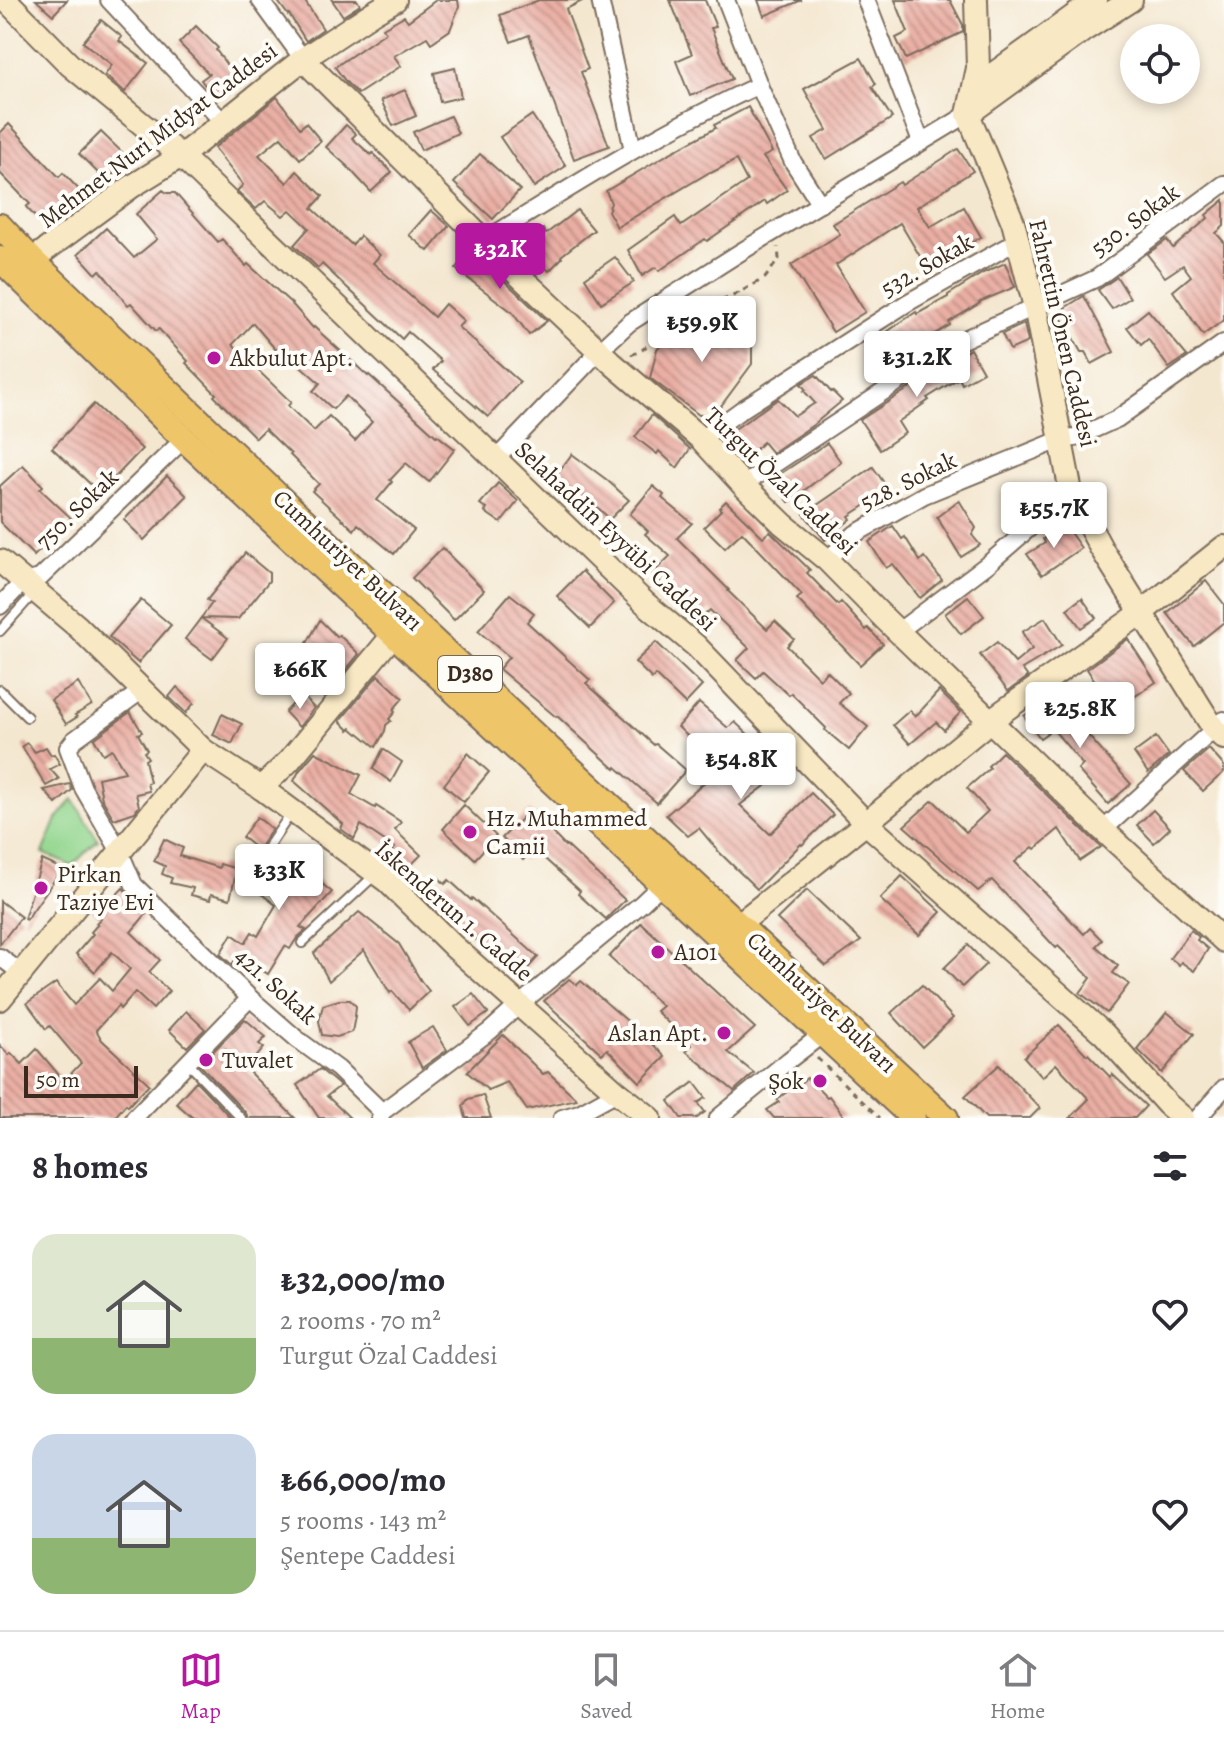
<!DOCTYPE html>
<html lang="en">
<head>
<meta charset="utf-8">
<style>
	body { margin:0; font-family:Alegreya,serif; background:#f7f7f7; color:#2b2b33; height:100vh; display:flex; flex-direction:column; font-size:30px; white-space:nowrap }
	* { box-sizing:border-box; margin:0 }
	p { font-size:26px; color:#7c7c81 }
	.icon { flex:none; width:44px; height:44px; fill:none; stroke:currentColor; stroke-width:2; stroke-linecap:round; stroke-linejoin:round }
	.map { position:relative; height:1118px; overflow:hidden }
	.side { display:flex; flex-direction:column; background:#fff; flex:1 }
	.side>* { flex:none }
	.tools { position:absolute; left:1120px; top:24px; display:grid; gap:16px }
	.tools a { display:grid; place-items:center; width:80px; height:80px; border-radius:50%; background:#fff; box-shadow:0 4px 12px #0003; font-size:40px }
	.scale { position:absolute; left:24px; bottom:20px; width:114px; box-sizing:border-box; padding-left:8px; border:4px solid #3b2a1e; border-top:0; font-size:22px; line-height:28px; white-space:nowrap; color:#3b2a1e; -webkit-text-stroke:6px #fdfcf7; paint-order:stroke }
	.price { position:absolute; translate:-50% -68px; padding:0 18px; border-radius:8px; background:#fff; color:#222; font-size:26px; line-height:52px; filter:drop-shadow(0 2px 4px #0008) }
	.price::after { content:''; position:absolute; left:50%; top:48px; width:24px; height:18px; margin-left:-12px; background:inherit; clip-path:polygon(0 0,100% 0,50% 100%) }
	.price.active { background:#b5179e; color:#fff }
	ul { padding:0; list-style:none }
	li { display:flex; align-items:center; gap:24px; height:200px; padding:0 32px }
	li span { display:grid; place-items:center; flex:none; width:224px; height:160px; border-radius:24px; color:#555 }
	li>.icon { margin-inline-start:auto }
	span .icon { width:96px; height:96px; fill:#fffc; stroke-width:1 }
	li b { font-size:34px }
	h2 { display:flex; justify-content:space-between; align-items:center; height:96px; padding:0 32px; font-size:34px }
	.menu { display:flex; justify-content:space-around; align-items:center; height:112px; border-top:2px solid #e1e1e2; background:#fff; font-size:22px; color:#7c7c81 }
	.menu a { display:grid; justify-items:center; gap:4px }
	.menu .active { color:#b5179e }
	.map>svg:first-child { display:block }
</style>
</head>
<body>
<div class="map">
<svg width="1224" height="1118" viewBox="0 0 1224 1118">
	<defs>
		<pattern id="building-back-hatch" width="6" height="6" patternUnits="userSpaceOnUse" patternTransform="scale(2)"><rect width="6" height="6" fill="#eaafa4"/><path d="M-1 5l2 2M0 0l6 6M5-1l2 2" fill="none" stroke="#bf8f85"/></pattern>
	</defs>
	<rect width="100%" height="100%" fill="#fdfcf7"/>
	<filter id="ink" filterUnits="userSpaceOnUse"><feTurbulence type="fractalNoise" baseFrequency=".0125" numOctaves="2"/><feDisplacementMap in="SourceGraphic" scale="16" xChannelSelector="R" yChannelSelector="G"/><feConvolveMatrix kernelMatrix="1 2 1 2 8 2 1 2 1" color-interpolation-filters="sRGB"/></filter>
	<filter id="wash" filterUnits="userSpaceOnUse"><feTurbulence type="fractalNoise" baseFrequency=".006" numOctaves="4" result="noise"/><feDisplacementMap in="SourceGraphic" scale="32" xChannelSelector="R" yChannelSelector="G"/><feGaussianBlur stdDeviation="1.8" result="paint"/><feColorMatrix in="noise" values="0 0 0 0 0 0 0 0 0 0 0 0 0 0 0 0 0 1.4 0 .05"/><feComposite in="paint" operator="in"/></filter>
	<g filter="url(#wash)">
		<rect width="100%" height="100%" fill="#f4e7d0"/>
		<polygon fill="#92d68e" stroke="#668056" stroke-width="2" points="73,799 98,840 72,866 43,853 57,819"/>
		<g id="blocks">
			<g fill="url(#building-back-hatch)" fill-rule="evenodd">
				<polygon points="36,0 67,0 53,15"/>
				<polygon points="277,0 304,0 323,29 306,41 289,14 288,15"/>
				<polygon points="332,0 357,0 360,5 343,16"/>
				<polygon points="436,0 458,0 459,7 450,30 431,43 427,37 394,56 401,66 358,94 346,82 335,67 386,32 383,28 404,16 408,21"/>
				<polygon points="539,0 584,0 566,9 588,69 581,72 609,146 574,159 529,35 511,42 500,15"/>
				<polygon points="670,0 705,0 716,27 711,28 732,79 690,96 676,61 692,54"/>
				<polygon points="758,0 802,0 764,16"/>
				<polygon points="895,0 950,0 963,25 963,32 906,59 896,38 908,32"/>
				<polygon points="101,20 122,37 119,41 148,63 125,92 105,75 112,65 83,42"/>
				<polygon points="196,26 218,48 216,50 239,82 216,99 201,80 209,74 179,43"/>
				<polygon points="861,58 876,84 872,87 892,118 826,159 813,138 827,130 804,89"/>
				<polygon points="455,68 461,97 440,102 434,73"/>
				<polygon points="405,90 416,116 393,126 381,100"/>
				<polygon points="277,97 300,128 306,123 321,141 300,159 281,137 259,155 287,183 297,171 323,196 312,208 352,245 360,236 380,255 373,263 434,317 445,304 464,321 458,327 520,382 488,417 433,370 441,361 408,332 402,339 322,264 318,268 294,245 309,228 290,210 283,216 265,201 256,209 237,191 243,185 214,148"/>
				<polygon points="748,107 772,152 763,157 787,190 767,204 765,201 707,241 705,239 659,271 656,267 642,276 628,250 675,217 681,226 747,181 736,160 711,173 710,172 617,227 608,211 611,203 606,191 670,153 716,128 714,125"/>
				<polygon points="532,115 566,166 534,187 500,137"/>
				<polygon points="450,116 458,133 421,150 413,132"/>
				<polygon points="9,124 59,177 63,173 87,198 68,216 48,231 26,207 30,204 0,173 0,133"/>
				<polygon points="346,125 356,134 352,138 371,155 373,153 392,172 371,192 347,166 326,147"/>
				<polygon points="101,132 129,159 106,181 79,154"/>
				<polygon points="958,149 973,171 917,207 930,227 964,207 981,237 927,268 900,223 836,265 865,312 833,332 791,265 840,234 833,224 900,182 902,185"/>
				<polygon points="480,154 520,190 493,219 454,183"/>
				<path d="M163 190 167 193H175L218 242 222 239 246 266 248 264 292 304 313 328 314 327 368 376 369 375 436 436 437 435 455 449 429 482 406 463 390 480 392 482 377 500 414 530 394 554 358 524 354 530 312 491 319 484 290 455 291 454 265 429 256 438 214 396 216 394 186 363 188 361 159 329 156 331 131 303 128 305 100 270 96 274 78 254 106 228 134 258 157 239 136 214ZM253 323 276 350 279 347 320 383 313 391 333 409 346 396 372 422 355 441 329 416 314 431 288 406 291 402 242 355 233 344Z"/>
				<polygon points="1224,200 1224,226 1216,233 1224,242 1224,320 1203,335 1173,291 1191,276 1183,265 1165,277 1147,254 1167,240 1173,248 1208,218 1206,215"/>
				<polygon points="431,210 449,226 428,251 409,235"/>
				<polygon points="577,210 594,230 561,256 562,258 549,271 522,245 543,229 546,234"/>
				<polygon points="472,249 499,276 547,321 529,335 512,312 456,269"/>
				<polygon points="615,257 634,282 601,303 585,278"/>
				<polygon points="1005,263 1015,287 979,302 980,303 949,322 950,325 896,358 881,336 916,312 917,314 948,297 948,295 983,273"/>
				<polygon points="1117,277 1130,298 1112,309 1098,290"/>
				<polygon points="1084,296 1114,352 1092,364 1085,352 1081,352 1058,312"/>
				<polygon points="1148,310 1187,356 1169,368 1148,339 1141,345 1127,327"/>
				<polygon points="709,311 752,347 752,364 715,414 699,415 650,378 657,349 678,325 693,322"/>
				<polygon points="1024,324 1028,342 1010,350 1002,334"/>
				<polygon points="970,349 983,372 962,384 959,378 927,398 929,400 898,422 905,433 880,450 860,420"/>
				<polygon points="816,375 831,392 832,391 842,401 813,425 772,453 763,442 742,463 724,444 730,438 726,435 778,399 795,416 815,403 804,391 806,390 801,384"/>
				<polygon points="94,404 142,449 100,493 52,448"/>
				<polygon points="652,415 690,449 677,468 659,451 657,454 635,437"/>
				<polygon points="827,443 841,462 789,502 771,480"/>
				<polygon points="572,454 607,480 629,500 610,519 585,496 582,500 554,478"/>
				<polygon points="23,465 43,486 40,489 71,518 34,556 0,522 0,486"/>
				<polygon points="873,467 889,490 849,516 851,519 825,540 804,514"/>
				<polygon points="167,476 187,496 144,540 124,520"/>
				<polygon points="498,483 518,501 501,523 485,512 487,509 480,504"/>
				<polygon points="653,486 664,495 662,498 692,523 677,538 729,590 728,591 767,629 775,621 794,639 787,646 820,679 827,671 849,693 839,703 868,727 849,750 825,730 826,728 791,693 789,695 763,671 756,678 737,660 749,648 710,610 699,620 652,574 670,556 645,534 648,531 630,514"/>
				<polygon points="959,500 976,528 972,535 980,545 961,557 937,517"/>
				<polygon points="726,501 763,537 770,531 810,570 807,573 838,605 841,602 866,630 868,628 883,644 860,665 797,599 802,595 742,532 725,548 704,527 721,510 719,508"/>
				<polygon points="1064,524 1081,548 1042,575 1027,554 1045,543 1043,539"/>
				<polygon points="893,526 902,539 905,537 920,561 924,557 942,580 920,598 893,564 886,568 869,542"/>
				<polygon points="442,548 484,590 454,620 412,578"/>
				<polygon points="245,553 269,573 269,581 238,619 201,618 212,603 207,600"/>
				<polygon points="582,571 614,603 590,628 557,596"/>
				<polygon points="1206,581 1224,604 1224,622 1194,646 1167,613"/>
				<polygon points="510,594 534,613 527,622 590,680 586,683 654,745 656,744 686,770 657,803 616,767 615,769 557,716 556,717 499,669 509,657 478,631"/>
				<polygon points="968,596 984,616 961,634 945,614"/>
				<polygon points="1082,598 1096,618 1081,628 1067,609"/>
				<polygon points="141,600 171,625 138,663 109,637"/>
				<polygon points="201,618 228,638 212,659 185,639"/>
				<polygon points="1045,618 1062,645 1022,669 1028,677 1008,691 980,655 997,642 1015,663 1032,649 1022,632"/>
				<polygon points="320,620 337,637 339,635 359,654 338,680 316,659 320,655 307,643"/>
				<polygon points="1128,639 1156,682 1119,707 1104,685 1099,687 1087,669"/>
				<polygon points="656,642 702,686 685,704 655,675 652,679 635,662"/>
				<polygon points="378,675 403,698 393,710 395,712 389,719 391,721 386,725 385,731 376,747 359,733 358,734 351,728 349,730 340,721"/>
				<polygon points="78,683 92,705 75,715 77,717 66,724 51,700"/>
				<polygon points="177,687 194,703 186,713 169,697"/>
				<polygon points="939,691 961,712 944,730 936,722 910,744 893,725 910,710 915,717"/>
				<polygon points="302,695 314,708 299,727 285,712"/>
				<polygon points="1051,697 1074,728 1078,724 1131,784 1108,804 1078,770 1083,765 1053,729 1040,738 1024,716"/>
				<polygon points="699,703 728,728 735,722 786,770 740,805 770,834 811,793 833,815 802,845 801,844 757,889 719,852 699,828 688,836 666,815 721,768 678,727"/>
				<polygon points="130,712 142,732 138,734 147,750 144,752 148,758 145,760 150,782 147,783 149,791 136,794 139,806 135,812 114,819 102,799 98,778 125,772 112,749 103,754 94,739"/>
				<polygon points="222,714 242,724 232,744 213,735"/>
				<polygon points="1156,737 1169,755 1148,773 1134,753"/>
				<polygon points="27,743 35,752 46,747 51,755 54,754 60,764 50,769 59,779 46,786 22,746"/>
				<polygon points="383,749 402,762 391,782 373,769"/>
				<polygon points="1209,749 1224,766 1224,772 1203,791 1184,771"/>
				<polygon points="315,752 361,775 351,794 375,808 376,806 401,822 395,830 421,855 401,875 383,860 395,848 361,825 354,839 353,838 341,829 343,824 294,781 299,771"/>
				<polygon points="1002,752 1101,847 1080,861 1059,829 1035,849 1033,847 1015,862 1084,934 1090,928 1102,940 1096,946 1118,966 1113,973 1129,984 1107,1013 1080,993 1091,978 1058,946 1056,948 992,880 978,891 904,826 933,800 966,832 988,811 967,788 990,768 988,766"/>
				<polygon points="468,753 489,772 464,802 444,785"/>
				<polygon points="70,784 72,790 56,804 44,790"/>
				<polygon points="464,805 496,836 475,859 443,829"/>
				<polygon points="530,810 565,846 566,845 625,900 606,919 578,894 580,891 534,849 523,860 502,838"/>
				<polygon points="1153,810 1170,828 1154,843 1137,825"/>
				<polygon points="257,817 272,829 258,850 242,837"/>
				<polygon points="164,839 183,848 180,856 219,868 220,864 237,869 230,899 211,894 210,900 191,895 193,888 170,883 172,878 162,874 165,866 154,861"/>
				<polygon points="277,847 332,892 300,927 306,930 297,938 290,949 285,946 268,974 238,955 232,965 220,954 232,934 245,943 252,932 258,936 276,905 251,886 271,859 269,858"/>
				<polygon points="42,860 62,869 26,920 24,919"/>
				<polygon points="902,876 941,912 919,935 880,899"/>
				<polygon points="439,878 445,884 449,880 471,900 472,898 538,957 519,978 439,906 435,909 422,896"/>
				<polygon points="123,888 147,913 131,932 160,960 149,972 169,991 153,1009 135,992 120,1009 118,1006 96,1030 102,1040 149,1084 128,1106 126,1104 114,1118 0,1118 0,1045 9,1055 11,1053 22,1064 37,1049 64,1081 81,1063 50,1026 46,1029 27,1003 56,983 74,1005 100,978 112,991 130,969 112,952 95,972 76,954 93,934 91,932 98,924 96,923 101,918 91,909 97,902 105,907"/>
				<polygon points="807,890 861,941 826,966 777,919"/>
				<polygon points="0,901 21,917 0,944"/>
				<polygon points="359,912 399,944 421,981 429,991 409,1010 392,991 390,993 364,950 329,981 314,953"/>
				<polygon points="641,923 755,1028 728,1052 754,1073 734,1091 686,1051 691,1045 656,1011 662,1006 609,957"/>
				<polygon points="1191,930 1199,937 1197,940 1208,949 1194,971 1181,962 1179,965 1170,958"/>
				<polygon points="968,945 986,964 962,987 944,968"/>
				<polygon points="569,979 577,985 581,981 646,1037 665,1057 640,1082 607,1049 602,1054 544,1001"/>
				<polygon points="922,985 953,1018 922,1047 891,1013"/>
				<polygon points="473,994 488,1013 470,1026 455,1007"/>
				<polygon points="339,1000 350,1000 356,1006 355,1016 352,1032 337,1037 322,1035 319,1021 323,1005"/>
				<polygon points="186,1011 205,1029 187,1047 169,1030"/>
				<polygon points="1167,1012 1194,1034 1162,1073 1137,1049"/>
				<polygon points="245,1019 266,1037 259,1044 264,1048 246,1069 295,1118 248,1118 246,1113 200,1065"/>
				<polygon points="1059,1025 1087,1055 1088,1054 1110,1077 1112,1074 1146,1106 1135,1118 1070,1118 1089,1099 1056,1064 1042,1077 1024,1057"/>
				<polygon points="433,1027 447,1050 422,1068 408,1042"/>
				<polygon points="503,1035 543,1074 548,1072 577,1099 527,1110 507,1082 488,1090 467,1072"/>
				<polygon points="999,1065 1040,1108 1030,1118 986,1118 965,1096"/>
				<polygon points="320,1069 340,1086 327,1096 350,1118 319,1118 297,1085"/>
				<polygon points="807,1078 813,1087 815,1085 827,1097 829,1096 845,1118 774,1118 767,1110 779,1102 777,1099"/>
				<polygon points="196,1081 231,1118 193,1118 176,1103"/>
				<polygon points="694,1082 706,1098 698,1103 705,1112 697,1118 681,1118 669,1101"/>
				<polygon points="483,1095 491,1118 466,1118 463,1106 468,1099"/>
			</g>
		</g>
	</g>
	<g filter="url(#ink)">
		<use href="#blocks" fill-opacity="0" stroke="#7c6c5c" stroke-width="2"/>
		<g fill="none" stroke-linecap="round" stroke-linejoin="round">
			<g stroke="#7c6c5c" stroke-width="12">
				<g id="lane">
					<polyline points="0,631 34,593"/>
					<polyline points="0,690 27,717"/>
					<polyline points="245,882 291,813"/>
					<polyline points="302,943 376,874"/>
					<polyline points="188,1063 241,1118"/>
				</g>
			</g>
			<g stroke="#7c6c5c" stroke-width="20">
				<g id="street">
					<polyline points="109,0 224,123"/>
					<polyline points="260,0 303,59"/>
					<polyline points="600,0 633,150"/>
					<polyline points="726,0 761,90 793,162 820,204"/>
					<polyline points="866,0 921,142"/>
					<path d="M484 241C574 185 663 129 759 85"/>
					<polyline points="701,439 741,410 907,303 1017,241"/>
					<polyline points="495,460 599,351 629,323 739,253 968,114"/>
					<polyline points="743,485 958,342 1097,278 1224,184"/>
					<polyline points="827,560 855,534 924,495 1062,439 1075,438 1117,419 1224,343"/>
					<polyline points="0,606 23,582 40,578 184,439"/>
					<polyline points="899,631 988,564 1071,492"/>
					<polyline points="141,691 74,740 68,748 83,788 119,850 134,885 250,998 297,1039 338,1069 382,1112"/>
					<polyline points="1103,830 1224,720"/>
					<polyline points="0,957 21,973"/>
					<polyline points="134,1118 250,998"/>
					<polyline points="380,1118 382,1112 490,1031 520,1004 641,904 663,883"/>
					<polyline points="562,1118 579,1113 617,1092"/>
					<polyline points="718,1118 789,1060 824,1033"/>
					<polyline points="1198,1118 1224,1088"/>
				</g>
			</g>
			<g stroke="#7c6c5c" stroke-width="26">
				<g id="secondary">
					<polyline points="6,0 70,65 181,156 646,604 696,646 866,823 1104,1034 1167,1104 1183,1118"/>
					<polyline points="976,0 978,68 968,114 1013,222 1035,307 1071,492 1101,548 1214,729 1224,738"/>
					<polyline points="303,59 509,266 613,364 701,439 743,485 783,524 827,560 885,619 1103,830 1224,941"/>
					<polyline points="974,88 1096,0"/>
					<polyline points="968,114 1084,30 1131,0"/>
					<polyline points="32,260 131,187 181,156 303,59 374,12 395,0"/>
					<polyline points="0,561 78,627 203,750 261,788 387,881 453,946 617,1092 650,1118"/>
					<polyline points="261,788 289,761 393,635"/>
					<polyline points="739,924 866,823 991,720 1141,613 1224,547"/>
					<polyline points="0,999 203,750"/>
				</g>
			</g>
			<g stroke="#7c6c5c" stroke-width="28">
				<g id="primary">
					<polyline points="0,226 32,260 279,497 946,1118"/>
					<polyline points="0,259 184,439 913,1118"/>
				</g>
			</g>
			<g stroke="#7c6c5c" stroke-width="3" stroke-dasharray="6 6" stroke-linecap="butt">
				<polyline points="730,329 739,292"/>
				<polyline points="631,355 642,350 675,321 687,320 705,307 731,297 765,278 779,259 778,247"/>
				<polyline points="224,1049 235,1060"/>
				<polyline points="817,1058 880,1118"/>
			</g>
			<use href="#lane" stroke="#fff" stroke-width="8"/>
			<use href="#street" stroke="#fff" stroke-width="16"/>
			<use href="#secondary" stroke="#f8e8c3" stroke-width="22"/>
			<use href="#primary" stroke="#eec569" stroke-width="24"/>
		</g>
	</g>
	<g fill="#b5179e" stroke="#fdfcf7" stroke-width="3">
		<circle cx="214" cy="358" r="8"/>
		<circle cx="470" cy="832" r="8"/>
		<circle cx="41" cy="888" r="8"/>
		<circle cx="658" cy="952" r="8"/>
		<circle cx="724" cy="1033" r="8"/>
		<circle cx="206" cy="1060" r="8"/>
		<circle cx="820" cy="1081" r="8"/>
	</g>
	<g text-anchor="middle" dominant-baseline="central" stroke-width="8" stroke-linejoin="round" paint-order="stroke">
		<rect fill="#fdfcf7" stroke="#75695f" stroke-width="2" x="438" y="656" width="64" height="36" rx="6"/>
		<g font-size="22" font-weight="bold" fill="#3b2a1e">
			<text x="470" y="674">D380</text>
		</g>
		<g font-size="24" fill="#3b2a1e" stroke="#fdfcf7">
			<text transform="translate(158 135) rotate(-37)">Mehmet Nuri Midyat Caddesi</text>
			<text transform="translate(1135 220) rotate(-37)">530. Sokak</text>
			<text transform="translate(927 265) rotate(-30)">532. Sokak</text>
			<text transform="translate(1063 333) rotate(77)">Fahrettin Önen Caddesi</text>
			<text transform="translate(781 481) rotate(44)">Turgut Özal Caddesi</text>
			<text transform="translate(908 481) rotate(-26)">528. Sokak</text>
			<text transform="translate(77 509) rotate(-44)">750. Sokak</text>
			<text transform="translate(616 536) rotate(43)">Selahaddin Eyyübi Caddesi</text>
			<text transform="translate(348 560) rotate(43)">Cumhuriyet Bulvarı</text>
			<text transform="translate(454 911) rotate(41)">İskenderun 1. Cadde</text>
			<text transform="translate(276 986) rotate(42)">421. Sokak</text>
			<text transform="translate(822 1002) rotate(43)">Cumhuriyet Bulvarı</text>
		</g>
		<g font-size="24" fill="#3b2a1e" stroke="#fdfcf7" text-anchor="start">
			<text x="230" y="358">Akbulut Apt.</text>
			<text x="486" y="818">Hz. Muhammed<tspan x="486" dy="28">Camii</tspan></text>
			<text x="57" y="874">Pirkan<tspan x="57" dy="28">Taziye Evi</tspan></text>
			<text x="674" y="952">A101</text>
			<text x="708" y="1033" text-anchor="end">Aslan Apt.</text>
			<text x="222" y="1060">Tuvalet</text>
			<text x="804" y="1081" text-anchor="end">Şok</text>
		</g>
	</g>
</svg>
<div class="tools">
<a><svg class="icon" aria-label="locate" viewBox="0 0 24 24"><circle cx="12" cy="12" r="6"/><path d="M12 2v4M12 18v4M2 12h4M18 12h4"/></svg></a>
</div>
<div class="scale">50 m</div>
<b class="price active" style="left:500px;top:291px">₺32K</b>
<b class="price" style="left:702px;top:364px">₺59.9K</b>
<b class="price" style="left:917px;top:399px">₺31.2K</b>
<b class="price" style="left:1054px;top:550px">₺55.7K</b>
<b class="price" style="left:300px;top:711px">₺66K</b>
<b class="price" style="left:1080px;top:750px">₺25.8K</b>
<b class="price" style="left:741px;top:801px">₺54.8K</b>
<b class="price" style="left:279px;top:912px">₺33K</b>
</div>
<section class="side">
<h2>8 homes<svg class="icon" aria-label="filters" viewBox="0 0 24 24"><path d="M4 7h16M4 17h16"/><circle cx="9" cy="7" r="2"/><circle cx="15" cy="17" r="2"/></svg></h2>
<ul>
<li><span style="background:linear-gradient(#dfe7d0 65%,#8fb573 0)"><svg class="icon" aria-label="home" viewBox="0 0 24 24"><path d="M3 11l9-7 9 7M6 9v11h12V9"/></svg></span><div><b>₺32,000/mo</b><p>2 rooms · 70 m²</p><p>Turgut Özal Caddesi</p></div><svg class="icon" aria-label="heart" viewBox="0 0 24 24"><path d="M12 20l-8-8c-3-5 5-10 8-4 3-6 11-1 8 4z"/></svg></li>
<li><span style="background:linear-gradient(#c9d6e8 65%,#8fb573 0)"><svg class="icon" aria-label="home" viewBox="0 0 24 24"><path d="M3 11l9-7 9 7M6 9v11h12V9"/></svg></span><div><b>₺66,000/mo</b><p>5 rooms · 143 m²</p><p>Şentepe Caddesi</p></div><svg class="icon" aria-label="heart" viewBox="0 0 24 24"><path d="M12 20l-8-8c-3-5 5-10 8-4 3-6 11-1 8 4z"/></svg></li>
</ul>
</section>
<nav class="menu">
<a class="active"><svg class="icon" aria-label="map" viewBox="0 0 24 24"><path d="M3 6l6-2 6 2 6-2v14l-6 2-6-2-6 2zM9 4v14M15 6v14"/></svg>Map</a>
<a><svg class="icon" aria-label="saved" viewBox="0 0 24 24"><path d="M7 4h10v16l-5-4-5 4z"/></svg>Saved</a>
<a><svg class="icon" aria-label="home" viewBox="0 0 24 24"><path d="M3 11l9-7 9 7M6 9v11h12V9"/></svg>Home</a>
</nav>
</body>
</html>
